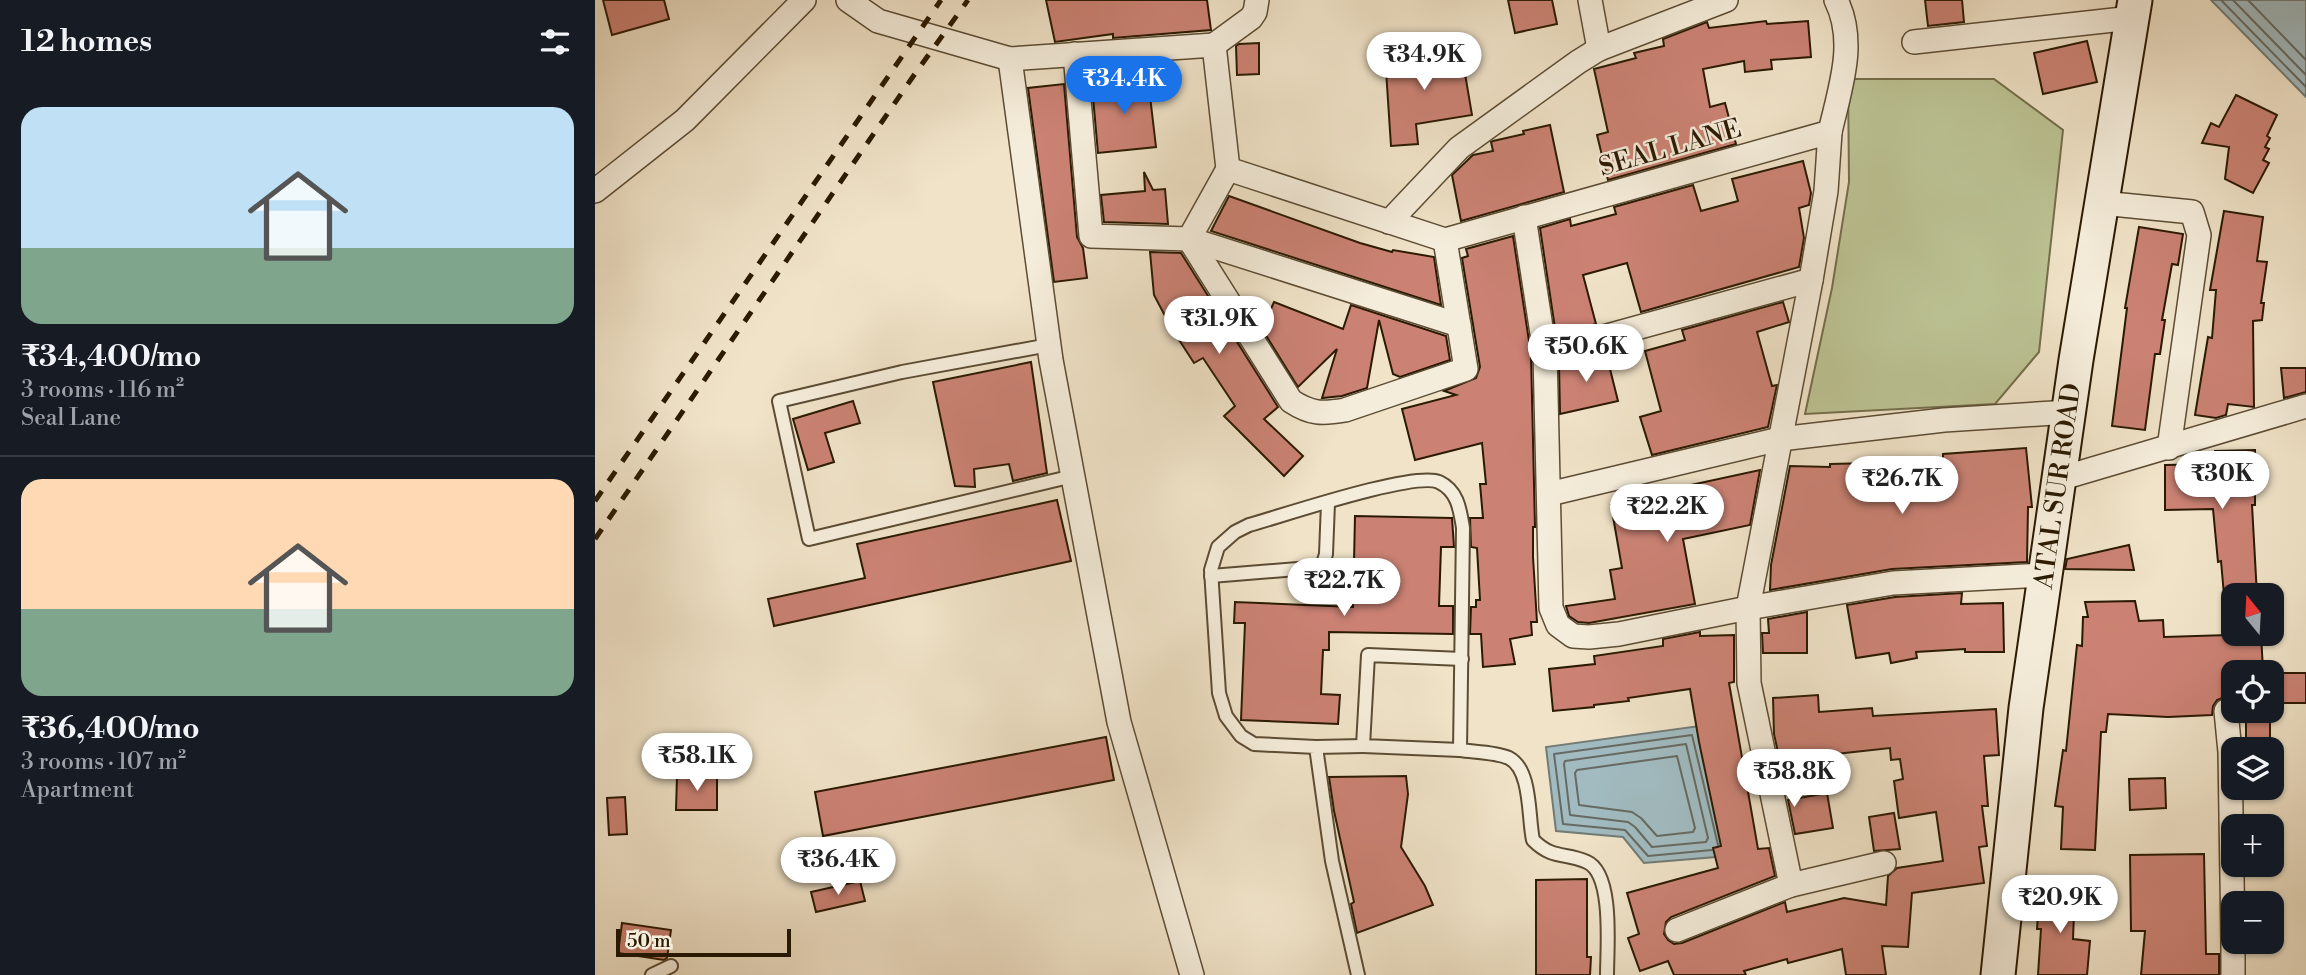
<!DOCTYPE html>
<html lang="en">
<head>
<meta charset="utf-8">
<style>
	body { margin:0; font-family:"Libre Bodoni",serif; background:#20242c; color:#f1f3f6; height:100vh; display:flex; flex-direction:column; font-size:26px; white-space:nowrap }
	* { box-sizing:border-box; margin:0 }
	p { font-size:23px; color:#9ea1a6 }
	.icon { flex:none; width:38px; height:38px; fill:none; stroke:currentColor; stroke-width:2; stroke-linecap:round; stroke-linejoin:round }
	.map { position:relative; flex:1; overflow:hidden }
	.sheet { display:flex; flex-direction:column; background:#171b24; width:595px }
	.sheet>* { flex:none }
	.needle { width:46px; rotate:342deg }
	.tools { position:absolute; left:1626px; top:583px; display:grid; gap:14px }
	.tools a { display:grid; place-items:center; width:63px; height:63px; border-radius:14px; background:#171b24; box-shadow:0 2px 5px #0004; font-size:35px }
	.scale { position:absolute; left:21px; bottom:18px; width:175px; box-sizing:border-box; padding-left:7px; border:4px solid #2b1a02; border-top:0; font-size:19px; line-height:24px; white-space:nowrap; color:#2b1a02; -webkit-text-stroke:5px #f5eddb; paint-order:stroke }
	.price { position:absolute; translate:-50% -60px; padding:0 16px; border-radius:24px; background:#fff; color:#222; font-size:23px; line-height:46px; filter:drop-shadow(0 2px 4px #0008) }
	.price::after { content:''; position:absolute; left:50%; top:42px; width:21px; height:16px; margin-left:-10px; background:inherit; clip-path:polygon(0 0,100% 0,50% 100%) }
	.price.active { background:#1a73e8; color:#fff }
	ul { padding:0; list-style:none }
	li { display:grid; align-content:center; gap:14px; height:371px; padding:0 21px }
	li+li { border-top:2px solid #363941 }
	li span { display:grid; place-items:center; height:217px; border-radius:21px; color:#555 }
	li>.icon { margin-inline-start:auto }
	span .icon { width:126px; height:126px; fill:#fffc; stroke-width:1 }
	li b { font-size:30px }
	h2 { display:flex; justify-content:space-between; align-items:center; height:84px; padding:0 21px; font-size:30px }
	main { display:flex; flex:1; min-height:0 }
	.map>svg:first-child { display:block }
</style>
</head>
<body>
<main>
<section class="sheet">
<h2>12 homes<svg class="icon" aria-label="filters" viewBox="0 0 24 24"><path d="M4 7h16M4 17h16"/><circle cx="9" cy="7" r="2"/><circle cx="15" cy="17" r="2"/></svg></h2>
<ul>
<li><span style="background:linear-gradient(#bfe0f5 65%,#7fa58c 0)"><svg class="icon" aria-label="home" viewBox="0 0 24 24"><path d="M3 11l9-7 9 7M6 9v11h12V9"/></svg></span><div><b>₹34,400/mo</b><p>3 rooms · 116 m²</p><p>Seal Lane</p></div></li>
<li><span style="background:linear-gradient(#ffd9b3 60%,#7fa58c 0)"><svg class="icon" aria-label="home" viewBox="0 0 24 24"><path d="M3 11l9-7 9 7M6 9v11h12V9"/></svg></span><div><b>₹36,400/mo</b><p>3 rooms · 107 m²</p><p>Apartment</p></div></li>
</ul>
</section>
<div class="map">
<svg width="1711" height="975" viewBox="0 0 1711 975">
	<rect width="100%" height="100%" fill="#f0e3c8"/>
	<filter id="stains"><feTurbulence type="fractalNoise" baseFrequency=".00286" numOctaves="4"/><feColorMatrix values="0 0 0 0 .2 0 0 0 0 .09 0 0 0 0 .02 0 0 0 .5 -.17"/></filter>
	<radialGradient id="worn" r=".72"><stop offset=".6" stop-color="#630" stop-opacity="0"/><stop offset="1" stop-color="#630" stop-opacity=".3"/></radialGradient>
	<polygon fill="#bcc394" stroke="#746e4b" stroke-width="2" points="1253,79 1399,79 1468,130 1444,352 1400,404 1210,414 1237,288 1254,182"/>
	<g fill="#a1bbc1" stroke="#727b75" stroke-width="2">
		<polygon points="1616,0 1711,0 1711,97"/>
		<polygon points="1104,726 1133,856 1049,863 1028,837 961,831 951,747"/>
	</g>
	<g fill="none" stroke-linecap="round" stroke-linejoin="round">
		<g stroke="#666a62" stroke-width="2">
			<polyline points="1626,0 1711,87"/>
			<polyline points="1638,0 1711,75"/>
			<polyline points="1653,0 1711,60"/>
			<polygon points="1091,744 1113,838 1111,842 1057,847 1040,827 1033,822 975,815 969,764 970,761"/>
			<polygon points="1082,756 1100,828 1098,832 1062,836 1046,818 1037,812 984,805 980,773 982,770"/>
			<polyline points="1117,850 1053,856 1030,830 968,824 959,754 1097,735 1123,845"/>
		</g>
	</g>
	<g fill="#cb8274" stroke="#2b1a02" stroke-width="2">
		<polygon points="8,0 69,0 74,19 17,35"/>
		<polygon points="451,0 612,0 616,30 518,38 518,34 460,42"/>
		<polygon points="913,0 957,0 962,24 920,33"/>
		<polygon points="1330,0 1367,0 1369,22 1333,26"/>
		<polygon points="1171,21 1172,24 1213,21 1216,57 1176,60 1177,69 1150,72 1149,61 1108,69 1115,107 1130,103 1141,144 1013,180 1002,135 1013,132 999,69 1041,58 1039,53 1069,46 1068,39 1112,22 1114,28"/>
		<polygon points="1492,41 1502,82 1448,94 1439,53"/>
		<polygon points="664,43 664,74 642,75 641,46 644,44"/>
		<polygon points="866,50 877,115 821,124 823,144 796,146 790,55 817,53 817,58"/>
		<polygon points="553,79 561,147 503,153 497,86"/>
		<polygon points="469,84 482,237 488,248 492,278 459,282 433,88"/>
		<polygon points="1641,95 1682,115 1672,136 1675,138 1670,147 1674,149 1668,160 1674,163 1658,193 1630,179 1634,147 1607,143 1616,123 1624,127"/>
		<polygon points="955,125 969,192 866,221 857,175 878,155 898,151 896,142 898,141 929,134 928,131"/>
		<polygon points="1208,161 1216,193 1214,205 1204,208 1209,238 1204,267 1046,312 1032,263 988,275 1001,324 961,335 945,228 975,219 976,226 1021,214 1019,207 1098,185 1106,211 1143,201 1137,179"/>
		<polygon points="549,172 558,190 570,189 573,224 509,222 506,195 550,191"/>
		<polygon points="634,196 765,243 797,252 798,250 839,257 846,305 616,231"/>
		<polygon points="1629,211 1668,217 1662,261 1672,262 1666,303 1669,303 1667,320 1658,321 1659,407 1633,404 1631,415 1621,418 1600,415 1613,337 1617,338 1621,290 1615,290"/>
		<polygon points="1544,227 1588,234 1583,265 1577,264 1567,320 1570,320 1565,354 1560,354 1550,430 1517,426 1532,308 1530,308"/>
		<polygon points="918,236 936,354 940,527 938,527 938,557 942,622 936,622 937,635 915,639 920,664 888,667 886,634 875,634 876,607 881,607 881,600 885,600 882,548 876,547 875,518 888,518 885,484 891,484 887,443 820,460 807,409 861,395 849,391 881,378 885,367 867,258 873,256 871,249"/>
		<polygon points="555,252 586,253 683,407 669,419 708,456 689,476 629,416 640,406 608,358 599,363 577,329 559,295"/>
		<polygon points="679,302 748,329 756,305 851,336 855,360 805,377 798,374 784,320 772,388 747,396 727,398 742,349 703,387 667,329"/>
		<polygon points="1188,302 1194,322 1162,332 1177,386 1182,385 1173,427 1057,455 1045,417 1066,411 1050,351 1090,340 1087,330"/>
		<polygon points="1008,352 1011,361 1013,361 1023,401 965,414 964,364"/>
		<polygon points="436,362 452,473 418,481 414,464 379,469 380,487 360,486 338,382"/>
		<polygon points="1686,368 1711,368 1711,392 1689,398"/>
		<polygon points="258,401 265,423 230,433 239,462 213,470 198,419"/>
		<polygon points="1431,448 1437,507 1433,507 1432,562 1297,569 1175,590 1176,565 1195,466 1235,467 1235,464 1277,463 1316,465 1316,458 1348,458 1348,454"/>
		<polygon points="1660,450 1660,505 1657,505 1662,595 1629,595 1626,561 1623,562 1618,509 1570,510 1570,465 1620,464 1620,451"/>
		<polygon points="1165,470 1155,525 1088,539 1100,604 994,623 983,622 974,616 971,606 1020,599 1015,570 1027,568 1016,505 1055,498 1054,494"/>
		<polygon points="462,500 476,561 179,626 173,599 270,578 262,544"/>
		<polygon points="760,516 857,518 859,547 846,547 844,606 858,606 858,634 734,632 734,650 728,650 726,694 745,695 743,724 646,720 650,623 639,623 640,602 758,607"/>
		<polygon points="1534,545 1539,570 1470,569 1472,559"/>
		<polygon points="1367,593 1366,604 1408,603 1409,652 1370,652 1370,649 1321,652 1322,658 1296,663 1294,653 1261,658 1252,605 1300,597"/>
		<polygon points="1540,601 1544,621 1568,620 1569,637 1666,634 1668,670 1638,671 1638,699 1630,697 1622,700 1618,706 1617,715 1573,717 1513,714 1511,732 1506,732 1500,850 1466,849 1468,807 1460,806 1468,750 1471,751 1482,645 1487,646 1488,617 1493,617 1490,602"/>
		<polygon points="1212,612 1212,653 1168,653 1167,633 1174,633 1173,619"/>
		<polygon points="1105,632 1105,636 1139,635 1139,682 1134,683 1163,849 1174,848 1180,876 1076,917 1071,922 1069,934 1073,940 1079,944 1087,943 1190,902 1192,912 1249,898 1291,905 1293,876 1302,868 1348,861 1341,812 1304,818 1299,781 1308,779 1305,759 1296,760 1295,748 1232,755 1232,764 1186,766 1179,734 1178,698 1223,695 1224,712 1277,708 1278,716 1401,709 1404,755 1389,756 1393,806 1387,806 1392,846 1384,847 1389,883 1317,893 1313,947 1287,946 1291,975 1251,975 1247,949 1193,963 1192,959 1149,971 1151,975 1079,975 1073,961 1045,971 1033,938 1044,934 1032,893 1123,868 1118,848 1126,846 1104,742 1095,689 1033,698 1034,701 999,705 999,707 958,711 954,669 1000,664 999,656 1068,646 1068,639"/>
		<rect x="1680" y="673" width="31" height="30"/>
		<rect x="1651" y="713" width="24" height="36"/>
		<polygon points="511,737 519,780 228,836 220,792"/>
		<polygon points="82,776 122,777 122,810 81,810"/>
		<polygon points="811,776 813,794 806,847 830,886 838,905 762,933 756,904 759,902 739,811 734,777"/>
		<polygon points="1570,778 1571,808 1535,810 1534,779"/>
		<polygon points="1232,793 1238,828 1200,834 1193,800"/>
		<polygon points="30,797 32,834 14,835 12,798"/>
		<polygon points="1299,813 1305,849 1279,851 1274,817"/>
		<polygon points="1609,854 1611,954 1624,954 1624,975 1546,975 1550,931 1536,931 1535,855"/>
		<polygon points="992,879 992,957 996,957 995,975 941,975 941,880"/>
		<polygon points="265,881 270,901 221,912 216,892"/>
		<polygon points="1445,886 1480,888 1478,939 1495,941 1492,975 1443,975 1446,929 1442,929"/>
		<polygon points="27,923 76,930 72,958 69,960 23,953"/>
	</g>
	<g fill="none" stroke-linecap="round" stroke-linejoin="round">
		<g stroke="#5c4c34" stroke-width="16">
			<g id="lane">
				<polyline points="454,345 307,372 184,401 214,539 478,476"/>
				<polyline points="616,576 727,567 731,554 733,503"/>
				<polyline points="721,747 768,746"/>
				<polyline points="865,750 768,746 773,655 867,659"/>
				<polyline points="57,975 76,966"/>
				<path d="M763 975 737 861 721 747 659 744 646 736 631 716 624 693 616 570 623 547 640 532 654 525C687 516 819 471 844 482 863 491 865 510 868 528L865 750C879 752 901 752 914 758 937 770 933 818 938 840 958 860 970 852 992 862 1019 874 1012 949 1012 975"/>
			</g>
		</g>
		<g stroke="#5c4c34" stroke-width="26">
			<g id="street">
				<polyline points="253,0 283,21 415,59 619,45 633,169 850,240 1235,132 1231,191 1216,280 1153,608 1154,683 1196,885 1082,930"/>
				<polyline points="995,0 1004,49"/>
				<polyline points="1319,42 1537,18"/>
				<polyline points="619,45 656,18 660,12 662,0"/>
				<polyline points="480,54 496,236 594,239 864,325"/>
				<polyline points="415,59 456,360 524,722 597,975"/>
				<path d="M1235 132C1245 88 1262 42 1241 0"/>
				<path d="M633 169 594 239 696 401C716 414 727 414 750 410L871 369 850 240"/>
				<polyline points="0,191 90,120 209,0"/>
				<polyline points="1507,203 1597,212 1604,235 1574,448"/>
				<polyline points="929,217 950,353 956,608 963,625 978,636 994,637 1024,634 1153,608 1298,583 1450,575"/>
				<polyline points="794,222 864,148 983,62 1004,49 1131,0"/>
				<polyline points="950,353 1216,280"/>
				<polyline points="1464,479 1711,406"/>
				<polyline points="954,494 1185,439 1349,420 1474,412"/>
				<polyline points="1631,711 1635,752 1638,940"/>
				<polyline points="1196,885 1289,863"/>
				<polyline points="1638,942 1638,975"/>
			</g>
		</g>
		<g stroke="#2b1a02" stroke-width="37">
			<polyline id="secondary" points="1403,975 1431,708 1481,360 1540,0"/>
		</g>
		<use href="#lane" stroke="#f5eddb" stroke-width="12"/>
		<use href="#street" stroke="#f5eddb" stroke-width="23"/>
		<use href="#secondary" stroke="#f5eddb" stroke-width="33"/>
		<g stroke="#2b1a02" stroke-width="5" stroke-dasharray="12 12" stroke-linecap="butt">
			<polyline points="0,501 346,0"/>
			<polyline points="0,539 317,78 373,0"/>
		</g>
	</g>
	<g text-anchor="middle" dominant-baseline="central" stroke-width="5" stroke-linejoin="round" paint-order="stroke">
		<g font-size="26" fill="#2b1a02" stroke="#f5eddb">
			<text transform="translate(1075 148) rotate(-16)">SEAL LANE</text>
			<text transform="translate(1463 486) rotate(-82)">ATAL SUR ROAD</text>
		</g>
	</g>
	<rect width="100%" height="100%" filter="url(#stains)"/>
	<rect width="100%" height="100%" fill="url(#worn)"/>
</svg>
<div class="tools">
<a><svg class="needle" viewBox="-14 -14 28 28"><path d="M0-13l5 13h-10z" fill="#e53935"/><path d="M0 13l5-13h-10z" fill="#9ea1a6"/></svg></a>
<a><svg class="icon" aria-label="locate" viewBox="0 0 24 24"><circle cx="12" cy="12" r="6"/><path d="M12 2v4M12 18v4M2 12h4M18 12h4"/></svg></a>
<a><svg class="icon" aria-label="layers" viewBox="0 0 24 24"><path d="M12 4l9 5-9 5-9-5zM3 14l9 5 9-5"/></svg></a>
<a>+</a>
<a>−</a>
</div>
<div class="scale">50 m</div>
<b class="price" style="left:829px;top:92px">₹34.9K</b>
<b class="price active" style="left:529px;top:116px">₹34.4K</b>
<b class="price" style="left:624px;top:356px">₹31.9K</b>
<b class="price" style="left:991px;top:384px">₹50.6K</b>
<b class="price" style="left:1627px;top:511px">₹30K</b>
<b class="price" style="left:1307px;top:516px">₹26.7K</b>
<b class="price" style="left:1072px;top:544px">₹22.2K</b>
<b class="price" style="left:749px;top:618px">₹22.7K</b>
<b class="price" style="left:102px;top:793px">₹58.1K</b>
<b class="price" style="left:1199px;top:809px">₹58.8K</b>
<b class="price" style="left:243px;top:897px">₹36.4K</b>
<b class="price" style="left:1465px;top:935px">₹20.9K</b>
</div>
</main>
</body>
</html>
